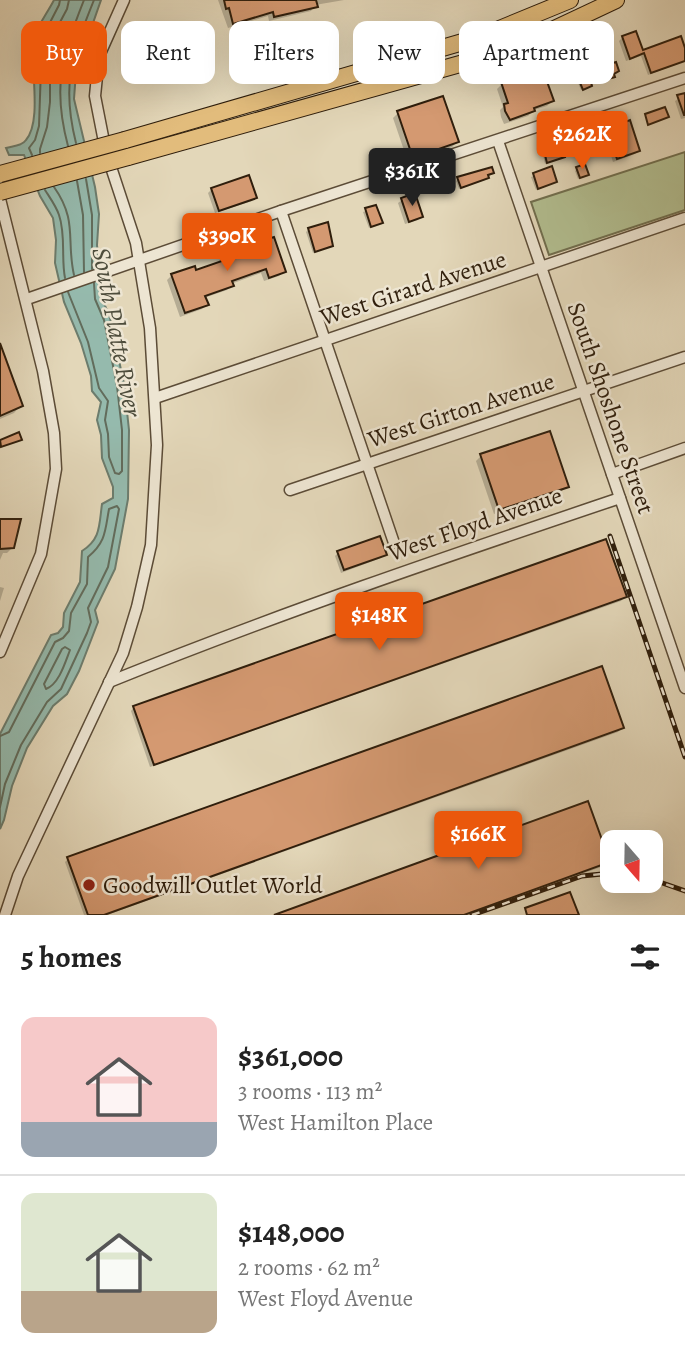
<!DOCTYPE html>
<html lang="en">
<head>
<meta charset="utf-8">
<style>
	body { margin:0; font-family:Alegreya,serif; background:#f6f6f6; color:#222; height:100vh; display:flex; flex-direction:column; font-size:26px; white-space:nowrap }
	* { box-sizing:border-box; margin:0 }
	p { font-size:23px; color:#767676 }
	.icon { flex:none; width:38px; height:38px; fill:none; stroke:currentColor; stroke-width:2; stroke-linecap:round; stroke-linejoin:round }
	.map { position:relative; height:915px; overflow:hidden }
	.details { display:flex; flex-direction:column; background:#fff; flex:1 }
	.details>* { flex:none }
	.banner { position:absolute; left:21px; top:21px; width:644px; height:63px; display:flex; gap:14px }
	.needle { width:46px; rotate:160deg }
	.tools { position:absolute; left:600px; top:830px; display:grid; gap:14px }
	.tools a { display:grid; place-items:center; width:63px; height:63px; border-radius:14px; background:#fff; box-shadow:0 7px 28px #0002; font-size:35px }
	.price { position:absolute; translate:-50% -60px; padding:0 16px; border-radius:7px; background:#ea580c; color:#fff; font-size:23px; line-height:46px; filter:drop-shadow(0 2px 4px #0008) }
	.price::after { content:''; position:absolute; left:50%; top:42px; width:21px; height:16px; margin-left:-10px; background:inherit; clip-path:polygon(0 0,100% 0,50% 100%) }
	.price.current { background:#222; color:#fff }
	ul { padding:0; list-style:none }
	li { display:flex; align-items:center; gap:21px; height:175px; padding:0 21px }
	li+li { border-top:2px solid #e0e0e0 }
	li span { display:grid; place-items:center; flex:none; width:196px; height:140px; border-radius:14px; color:#555 }
	li>.icon { margin-inline-start:auto }
	span .icon { width:84px; height:84px; fill:#fffc; stroke-width:1 }
	li b { font-size:30px }
	h2 { display:flex; justify-content:space-between; align-items:center; height:84px; padding:0 21px; font-size:30px }
	.pill { padding:0 24px; border-radius:14px; background:#fff; box-shadow:0 7px 28px #0002; font-size:24px; line-height:63px }
	.pill.current { background:#ea580c; color:#fff }
	.map>svg:first-child { display:block }
</style>
</head>
<body>
<div class="map">
<svg width="685" height="915" viewBox="0 0 685 915">
	<rect width="100%" height="100%" fill="#e3d7b9"/>
	<filter id="stains"><feTurbulence type="fractalNoise" baseFrequency=".00286" numOctaves="4"/><feColorMatrix values="0 0 0 0 .2 0 0 0 0 .09 0 0 0 0 .02 0 0 0 .5 -.17"/></filter>
	<radialGradient id="worn" r=".72"><stop offset=".6" stop-color="#630" stop-opacity="0"/><stop offset="1" stop-color="#630" stop-opacity=".3"/></radialGradient>
	<polygon fill="#b2be90" stroke="#706e4e" stroke-width="2" points="685,152 685,210 549,255 531,202"/>
	<path fill="#95baad" stroke="#6c7c6d" stroke-width="2" d="M54 0H101L76 72 74 99 95 187 99 214 97 245 102 298 110 318 124 384 129 430 128 499 115 569 95 610 98 622 79 671 67 694 53 706 27 748 12 786 4 820 0 829V734L51 635 58 633 63 627 64 613 80 582 82 551C101 539 99 525 102 504L113 498V487L102 458 101 435 97 420 101 402 92 391 91 376 81 343 64 302 55 263 56 240 53 218 40 196 24 155H9L6 148C13 146 22 146 26 140 43 120 29 64 34 38 37 26 48 12 54 0Z"/>
	<g fill="#0003">
		<polygon points="218,0 344,0 315,5 311,11 269,21 268,16 228,28"/>
		<polygon points="623,37 642,52 685,54 685,61 648,75 641,56 626,61 619,41"/>
		<polygon points="569,55 583,73 612,74 613,76 589,83 588,88 581,90 567,57"/>
		<polygon points="534,73 552,101 547,106 534,110 528,116 504,124 501,117 500,110 503,107 497,89 502,84"/>
		<polygon points="685,95 685,118 681,119 675,101"/>
		<polygon points="398,113 457,142 452,147 408,162 393,118"/>
		<polygon points="621,125 638,151 635,154 613,162 608,146 621,140 617,129"/>
		<polygon points="544,148 556,154 563,156 545,164 542,150"/>
		<polygon points="551,169 555,181 536,190 531,177"/>
		<polygon points="577,169 587,175 578,179 575,171"/>
		<polygon points="492,173 485,180 459,189 456,181 458,179"/>
		<polygon points="212,189 255,197 252,201 215,213 208,193"/>
		<polygon points="402,200 421,216 418,220 405,224 398,203"/>
		<polygon points="375,207 381,223 369,228 363,212"/>
		<polygon points="309,229 331,246 313,253 306,232"/>
		<polygon points="224,256 284,271 279,276 264,281 261,273 231,284 227,290 204,298 207,305 202,309 180,317 167,280 172,275 195,272 220,264 219,261"/>
		<polygon points="0,346 21,405 14,413 0,419"/>
		<polygon points="481,456 567,486 562,491 494,514 476,461"/>
		<polygon points="0,521 12,548 7,553 3,553 0,560"/>
		<polygon points="338,553 385,554 381,558 341,573 335,556"/>
		<polygon points="0,587 4,588 0,601"/>
		<polygon points="625,597 621,601 150,767 131,711 134,707"/>
		<polygon points="622,728 618,732 107,915 84,915 65,862 68,859"/>
		<polygon points="608,862 604,866 467,915 276,915"/>
	</g>
	<g fill="none" stroke-linecap="round" stroke-linejoin="round">
		<g stroke="#626c5c" stroke-width="2">
			<path d="M76 143C61 84 72 55 94 0"/>
			<path d="M68 146C52 86 62 56 84 0"/>
			<polyline points="40,153 40,149 47,127 50,102 50,41 67,9 69,0"/>
			<polyline points="32,155 29,148 35,140 39,126 42,38 59,5 60,0"/>
			<polyline points="86,179 92,215 92,269"/>
			<polyline points="77,181 83,215 84,272"/>
			<path d="M54 187C78 221 66 240 74 275"/>
			<path d="M45 190C50 198 56 206 59 215 66 235 61 258 65 278"/>
			<polyline points="68,292 88,342 99,388 108,401 105,420 108,434 109,457 115,473 119,474 122,471 122,430 117,386 104,320 95,299 94,283"/>
			<path d="M65 647 70 650C65 663 59 684 46 689L44 684 62 649Z"/>
			<path d="M0 736 9 732 55 642 63 638 69 631 71 613 87 584 88 557C106 542 105 531 109 509L117 506 119 509 108 567 88 608 91 622 87 633 61 689 47 702 21 745 5 784 0 807"/>
		</g>
	</g>
	<g fill="#d49971" stroke="#2f1e0c" stroke-width="2">
		<polygon points="224,0 316,0 318,7 274,17 273,12 233,24 229,8 226,9"/>
		<polygon points="636,31 643,50 681,36 685,48 685,61 651,73 644,53 630,59 622,36"/>
		<polygon points="578,50 585,71 616,62 619,71 614,74 615,77 608,79 607,76 591,82 592,86 583,90 568,54"/>
		<polygon points="535,70 538,78 545,76 554,101 534,108 535,111 510,120 505,111 504,104 508,103 501,82"/>
		<polygon points="685,93 685,115 684,115 677,95"/>
		<polygon points="443,96 459,142 413,158 397,111"/>
		<polygon points="665,107 669,117 648,125 645,114"/>
		<polygon points="630,120 640,151 617,159 611,141 624,137 620,124"/>
		<polygon points="553,143 557,152 563,150 565,157 547,163 543,147"/>
		<polygon points="585,164 589,175 580,178 576,167"/>
		<polygon points="552,166 557,182 538,189 533,173"/>
		<polygon points="492,167 494,173 488,175 489,178 461,188 457,177"/>
		<polygon points="249,175 257,198 219,211 211,188"/>
		<polygon points="415,193 423,217 409,222 401,198"/>
		<polygon points="376,205 383,223 371,227 365,208"/>
		<polygon points="328,222 333,246 315,252 308,228"/>
		<polygon points="274,237 286,272 269,278 266,269 232,281 234,286 205,296 209,305 185,313 171,274 195,266 196,270 225,260 223,254"/>
		<polygon points="0,343 23,406 0,416"/>
		<polygon points="550,431 569,487 499,510 480,454"/>
		<polygon points="19,432 22,440 1,447 0,440"/>
		<polygon points="0,519 21,519 14,548 0,549"/>
		<polygon points="380,536 387,555 344,570 337,551"/>
		<polygon points="606,539 627,597 154,765 133,706"/>
		<polygon points="602,666 624,728 104,915 88,915 67,857"/>
		<polygon points="588,801 610,862 464,915 274,915"/>
		<polygon points="570,892 579,915 527,915 525,908"/>
	</g>
	<g fill="none" stroke-linecap="round" stroke-linejoin="round">
		<g stroke="#5c4c37" stroke-width="13">
			<g id="minor">
				<polyline points="498,141 685,688"/>
				<polyline points="0,199 43,371 54,433 56,469 41,554 0,652"/>
				<polyline points="281,211 394,543"/>
				<polyline points="27,299 281,211 685,78"/>
				<polyline points="155,398 685,218"/>
				<polyline points="612,474 685,448"/>
				<polyline points="290,490 685,357"/>
				<path d="M109 682C277 614 448 556 620 498"/>
				<polyline points="5,915 18,876 123,653 137,607 151,545 157,445 150,328 136,243 106,152 95,96 99,56 124,0"/>
			</g>
		</g>
		<g stroke="#2f1e0c" stroke-width="18">
			<g id="highway">
				<polyline points="125,140 480,37 570,0"/>
				<polyline points="128,157 485,57 529,41 616,0"/>
			</g>
		</g>
		<use href="#minor" stroke="#ede5d2" stroke-width="10"/>
		<use href="#highway" stroke="#e2bc7c" stroke-width="16"/>
		<g stroke="#2f1e0c" stroke-width="5">
			<g id="rail">
				<polyline points="610,536 685,757"/>
				<polyline points="651,879 685,891"/>
				<polyline points="472,915 582,876 612,873"/>
			</g>
		</g>
		<use href="#rail" stroke="#ede5d2" stroke-width="2.5" stroke-dasharray="8" stroke-linecap="butt"/>
		<g stroke="#2f1e0c" stroke-width="18" stroke-linecap="butt">
			<g id="highway-bridge">
				<polyline points="0,174 125,140"/>
				<polyline points="0,192 128,157"/>
			</g>
		</g>
		<use href="#highway-bridge" stroke="#e2bc7c" stroke-width="16"/>
	</g>
	<circle fill="#8f2418" stroke="#ede5d2" stroke-width="2.5" cx="89" cy="885" r="7"/>
	<g text-anchor="middle" dominant-baseline="central" stroke-width="5" stroke-linejoin="round" paint-order="stroke">
		<g font-size="24" fill="#2f1e0c" stroke="#ede5d2">
			<text transform="translate(413 288) rotate(-18)">West Girard Avenue</text>
			<text transform="translate(611 408) rotate(71)">South Shoshone Street</text>
			<text transform="translate(461 410) rotate(-18)">West Girton Avenue</text>
			<text transform="translate(475 524) rotate(-19)">West Floyd Avenue</text>
		</g>
		<g font-size="24" fill="#2f1e0c" stroke="#ede5d2" text-anchor="start">
			<text x="103" y="885">Goodwill Outlet World</text>
		</g>
		<g font-size="26" font-style="italic" fill="#4e4d3c" stroke="#ede5d2">
			<text transform="translate(117 332) rotate(79)">South Platte River</text>
		</g>
	</g>
	<rect width="100%" height="100%" filter="url(#stains)"/>
	<rect width="100%" height="100%" fill="url(#worn)"/>
</svg>
<div class="tools">
<a><svg class="needle" viewBox="-14 -14 28 28"><path d="M0-13l5 13h-10z" fill="#e53935"/><path d="M0 13l5-13h-10z" fill="#767676"/></svg></a>
</div>
<b class="price" style="left:582px;top:171px">$262K</b>
<b class="price current" style="left:412px;top:208px">$361K</b>
<b class="price" style="left:227px;top:273px">$390K</b>
<b class="price" style="left:379px;top:652px">$148K</b>
<b class="price" style="left:478px;top:871px">$166K</b>
<div class="banner">
<a class="pill current">Buy</a>
<a class="pill">Rent</a>
<a class="pill">Filters</a>
<a class="pill">New</a>
<a class="pill">Apartment</a>
</div>
</div>
<section class="details">
<h2>5 homes<svg class="icon" aria-label="filters" viewBox="0 0 24 24"><path d="M4 7h16M4 17h16"/><circle cx="9" cy="7" r="2"/><circle cx="15" cy="17" r="2"/></svg></h2>
<ul>
<li><span style="background:linear-gradient(#f6c9c9 75%,#9aa5b1 0)"><svg class="icon" aria-label="home" viewBox="0 0 24 24"><path d="M3 11l9-7 9 7M6 9v11h12V9"/></svg></span><div><b>$361,000</b><p>3 rooms · 113 m²</p><p>West Hamilton Place</p></div></li>
<li><span style="background:linear-gradient(#dfe7d0 70%,#b9a48a 0)"><svg class="icon" aria-label="home" viewBox="0 0 24 24"><path d="M3 11l9-7 9 7M6 9v11h12V9"/></svg></span><div><b>$148,000</b><p>2 rooms · 62 m²</p><p>West Floyd Avenue</p></div></li>
</ul>
</section>
</body>
</html>
